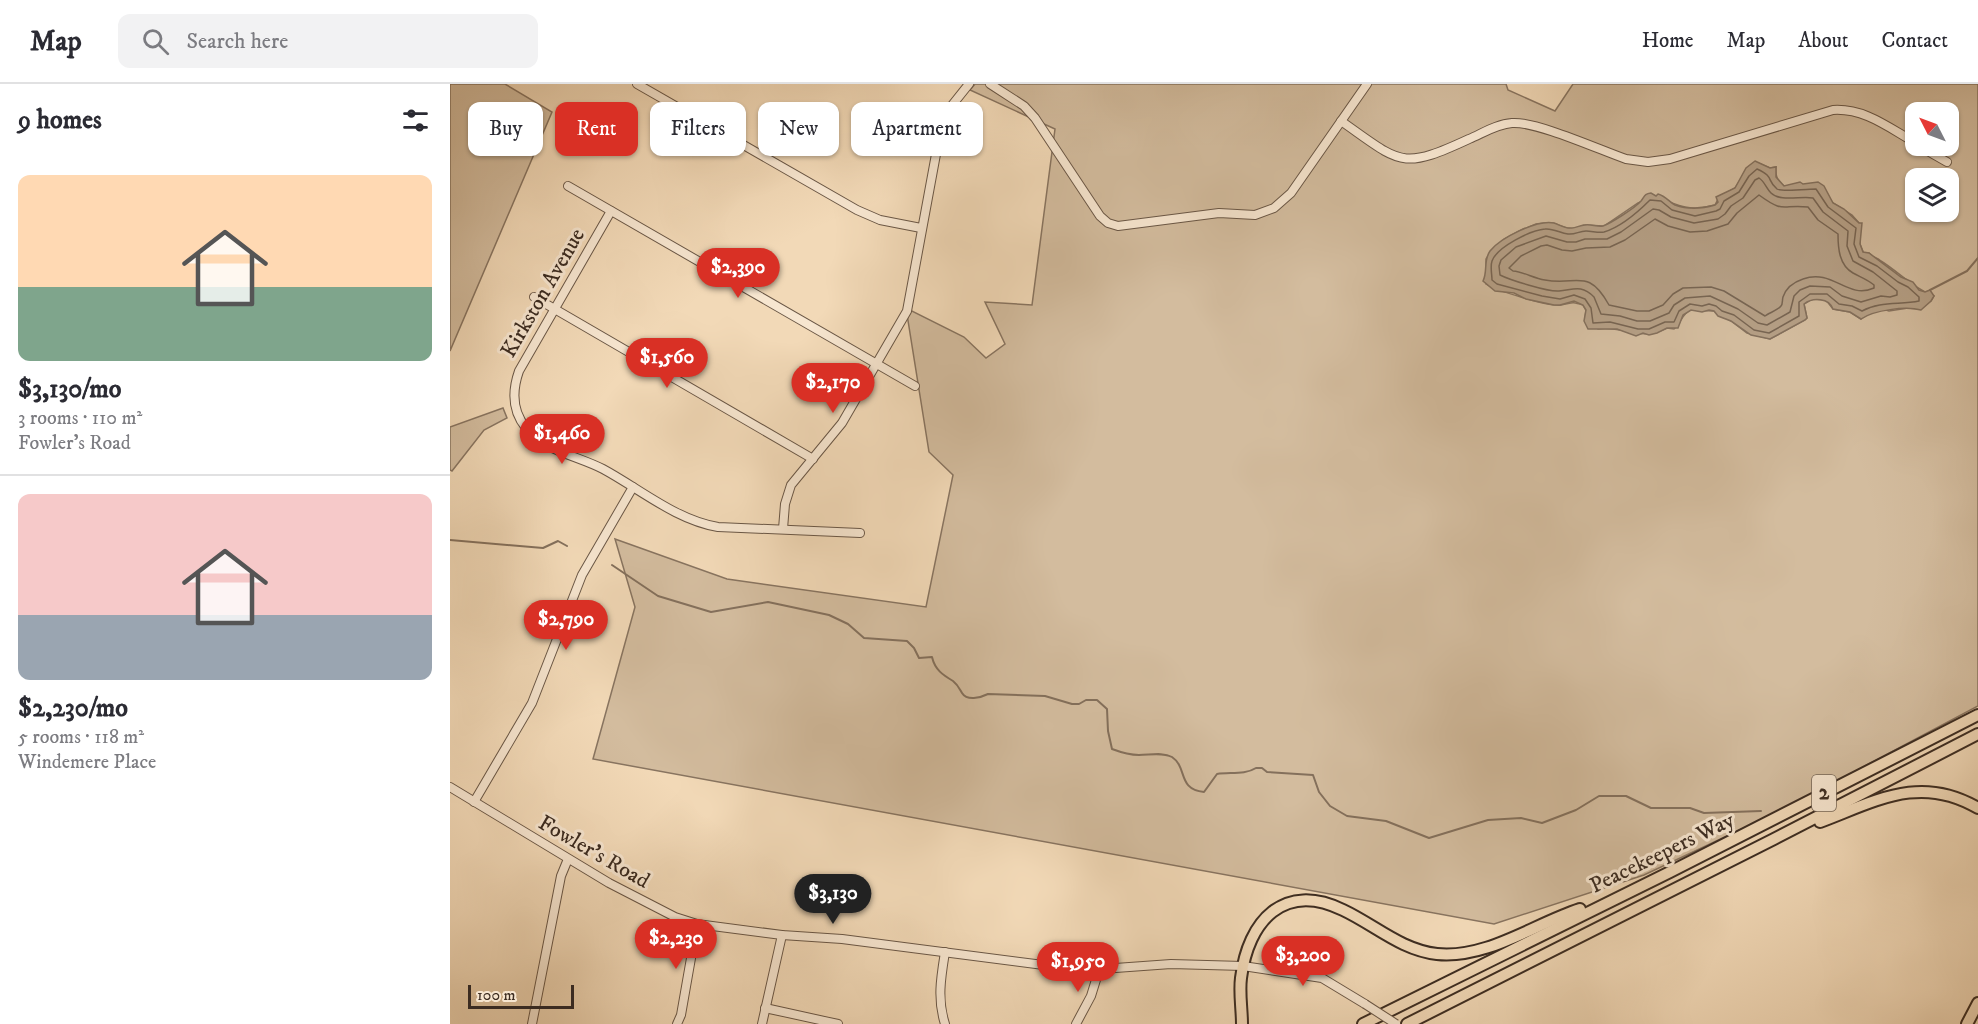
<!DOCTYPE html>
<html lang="en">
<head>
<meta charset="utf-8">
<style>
	body { margin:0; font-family:"IM FELL DW Pica",serif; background:#f2f2f3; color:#2b2b33; height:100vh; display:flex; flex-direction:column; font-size:22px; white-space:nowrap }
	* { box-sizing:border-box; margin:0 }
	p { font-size:20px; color:#7c7c81 }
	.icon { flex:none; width:33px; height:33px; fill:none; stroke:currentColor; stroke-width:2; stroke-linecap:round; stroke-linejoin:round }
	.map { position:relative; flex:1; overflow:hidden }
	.sheet { display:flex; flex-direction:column; background:#fff; width:450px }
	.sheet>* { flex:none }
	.hud { position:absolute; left:18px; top:18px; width:570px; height:54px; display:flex; gap:12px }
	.needle { width:39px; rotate:312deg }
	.tools { position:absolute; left:1455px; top:18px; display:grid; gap:12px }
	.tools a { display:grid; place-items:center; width:54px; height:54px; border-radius:12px; background:#fff; box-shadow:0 2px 4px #0004; font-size:30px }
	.scale { position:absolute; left:18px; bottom:15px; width:106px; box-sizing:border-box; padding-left:6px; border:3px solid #3c2c21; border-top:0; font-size:16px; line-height:21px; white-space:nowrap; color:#3c2c21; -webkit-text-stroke:4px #f7e6d0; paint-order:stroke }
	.price { position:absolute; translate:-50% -51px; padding:0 14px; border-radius:21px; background:#d93025; color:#fff; font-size:20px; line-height:39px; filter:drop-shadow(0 2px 3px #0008) }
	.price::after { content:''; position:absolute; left:50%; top:36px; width:18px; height:14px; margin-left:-9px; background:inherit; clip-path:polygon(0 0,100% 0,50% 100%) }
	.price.selected { background:#222; color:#fff }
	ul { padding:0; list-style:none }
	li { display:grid; align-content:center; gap:12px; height:318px; padding:0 18px }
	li+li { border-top:2px solid #e1e1e2 }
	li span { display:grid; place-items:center; height:186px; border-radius:12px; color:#555 }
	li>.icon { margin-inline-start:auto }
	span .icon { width:108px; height:108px; fill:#fffc; stroke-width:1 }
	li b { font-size:26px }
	h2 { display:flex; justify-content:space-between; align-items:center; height:72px; padding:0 18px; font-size:26px }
	.tag { padding:0 21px; border-radius:12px; background:#fff; box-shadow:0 2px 4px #0004; font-size:21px; line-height:54px }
	.tag.selected { background:#d93025; color:#fff }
	header { display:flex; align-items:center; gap:36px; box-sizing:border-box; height:84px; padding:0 30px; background:#fff; border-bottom:2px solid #e1e1e2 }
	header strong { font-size:28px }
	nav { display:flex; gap:33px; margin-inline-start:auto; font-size:21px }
	.search { width:420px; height:54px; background:#f2f2f3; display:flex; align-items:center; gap:15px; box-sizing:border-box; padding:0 21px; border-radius:12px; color:#7c7c81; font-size:22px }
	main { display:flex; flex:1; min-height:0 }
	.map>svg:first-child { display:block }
</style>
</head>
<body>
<header>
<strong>Map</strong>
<div class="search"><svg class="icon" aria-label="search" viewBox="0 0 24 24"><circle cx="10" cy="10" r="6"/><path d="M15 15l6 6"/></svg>Search here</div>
<nav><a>Home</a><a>Map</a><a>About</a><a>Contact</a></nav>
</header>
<main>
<section class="sheet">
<h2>9 homes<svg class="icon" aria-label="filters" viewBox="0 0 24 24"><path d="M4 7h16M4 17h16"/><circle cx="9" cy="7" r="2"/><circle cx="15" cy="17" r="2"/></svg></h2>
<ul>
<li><span style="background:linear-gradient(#ffd9b3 60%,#7fa58c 0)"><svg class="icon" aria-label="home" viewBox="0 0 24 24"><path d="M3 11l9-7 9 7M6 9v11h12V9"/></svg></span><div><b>$3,130/mo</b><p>3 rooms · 110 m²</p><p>Fowler's Road</p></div></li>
<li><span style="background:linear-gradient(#f6c9c9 65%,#9aa5b1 0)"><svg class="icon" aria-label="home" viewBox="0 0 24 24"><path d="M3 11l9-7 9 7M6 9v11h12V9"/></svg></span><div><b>$2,230/mo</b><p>5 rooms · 118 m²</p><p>Windemere Place</p></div></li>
</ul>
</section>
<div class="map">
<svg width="1528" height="940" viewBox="0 0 1528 940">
	<rect width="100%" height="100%" fill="#f2d9b7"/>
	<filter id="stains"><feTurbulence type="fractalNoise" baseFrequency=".00333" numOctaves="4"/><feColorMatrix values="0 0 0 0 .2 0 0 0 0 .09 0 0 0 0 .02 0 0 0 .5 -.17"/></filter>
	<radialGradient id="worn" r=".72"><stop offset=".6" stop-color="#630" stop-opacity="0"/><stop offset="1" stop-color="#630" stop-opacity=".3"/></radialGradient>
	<g fill="#d3bc9e" stroke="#887460" stroke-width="1.5" fill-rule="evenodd">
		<polygon points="0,0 55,0 102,28 0,267"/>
		<path d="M525 0H1056L1058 6 1105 27 1123 0H1528V622L1328 728 1194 791 1044 840 143 675 185 523 165 455 277 495 476 523 503 391 479 368 456 224 514 253 536 274 555 260 535 218 582 221 605 45 520 6ZM1466 28H1498V62H1466ZM1308 79 1320 84 1326 83C1325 90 1327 98 1334 102L1369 100 1383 119 1402 131 1410 140V160L1414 170 1419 169C1423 174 1426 173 1431 177 1450 189 1463 204 1484 212L1481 217 1468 225 1458 224 1439 227 1433 225 1418 230 1411 235 1400 228 1383 225 1376 216 1362 215 1354 220 1357 234 1355 236 1320 255 1297 249 1281 237 1264 227 1240 226C1232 230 1231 239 1224 245L1217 244C1189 258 1174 241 1148 245L1135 234 1136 226 1133 221C1120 217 1123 219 1111 221 1099 223 1045 206 1036 200V175L1040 169 1054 155 1069 147 1086 140 1094 139H1103L1117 144 1124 145 1134 141 1154 142 1188 119 1206 112C1228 122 1240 128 1265 121L1269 113 1285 104 1299 83ZM1466 94H1498V128H1466Z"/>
		<polygon points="53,324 57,334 34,346 2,387 0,386 0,343"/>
	</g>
	<path fill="#b49e84" stroke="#84705c" stroke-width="1.5" d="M1305 77 1320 84 1326 83V93L1334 102 1350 98 1353 100 1368 98 1374 102 1383 119 1394 125 1409 139H1412L1410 160 1413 168 1419 169 1451 193 1463 198 1469 206 1475 208 1480 206 1484 212 1481 217 1471 226C1456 222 1424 226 1411 235L1400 228 1383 225C1379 214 1363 213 1354 220L1357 234 1355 236 1320 255 1301 251 1281 237 1268 232 1264 227 1259 226 1252 228 1241 226 1233 231 1228 244H1217L1207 249 1199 251 1193 249 1186 252 1167 245H1138L1134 237 1136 226 1133 221 1124 217 1110 221H1104L1076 215 1064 209 1045 207 1033 197C1038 187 1033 177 1040 167 1050 154 1088 135 1104 139 1110 141 1115 145 1122 144 1126 144 1130 141 1135 141 1141 140 1147 143 1153 142 1161 139 1185 124 1191 117 1195 112 1194 110 1201 109L1206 112 1208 110C1216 112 1219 118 1225 121 1239 126 1251 125 1265 121L1268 118 1266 113 1285 104 1296 84Z"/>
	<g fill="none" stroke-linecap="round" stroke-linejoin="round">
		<g stroke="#786552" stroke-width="1.5">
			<path d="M1307 85C1325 93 1316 96 1327 105 1331 108 1359 105 1366 105L1378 123 1406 144 1404 160 1409 173 1427 182 1448 198 1458 203 1469 213V217C1450 221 1430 217 1412 227L1402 222 1389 220 1377 210H1360L1349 218V232L1319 249 1304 246 1284 231 1272 227 1266 222 1259 220 1252 222 1240 220 1229 227 1224 238H1215L1199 245H1188L1160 238 1143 239 1141 224 1135 215 1124 211 1110 215 1092 212 1047 200 1042 196C1042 190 1040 183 1042 177 1047 163 1081 146 1095 145 1103 144 1110 149 1118 150 1125 151 1129 147 1136 147 1142 147 1148 149 1154 148 1171 143 1188 128 1200 116L1211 117 1222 126 1245 132 1266 127 1270 125 1274 117 1289 108 1299 92Z"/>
			<path d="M1309 94C1315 98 1316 104 1321 109 1330 118 1350 112 1363 114L1373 128 1398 147 1397 162 1403 177 1423 188 1447 207V211L1440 213 1431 212 1411 218 1392 212 1380 203 1360 202 1350 206 1344 212 1340 228 1317 241 1308 239 1288 225 1260 212 1235 214 1224 221 1219 229 1200 237H1187L1170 232 1151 230 1144 213C1131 200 1123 206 1109 207 1098 208 1060 196 1050 191L1049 182 1051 176 1066 163 1096 152 1117 158H1126L1135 155H1157L1171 148 1203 125 1209 126 1221 133 1244 139 1268 135 1275 130 1281 122 1293 114 1305 96Z"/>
			<path d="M1309 111C1335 130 1331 120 1358 123L1368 136 1388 150C1388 164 1389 181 1403 189 1410 193 1417 195 1424 201V204C1397 216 1383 184 1353 195 1344 198 1336 204 1333 213 1332 216 1333 220 1331 222 1328 226 1319 229 1315 232L1274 207 1261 203 1233 204 1223 210 1213 221 1199 227H1187L1159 221C1138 183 1127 202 1095 196 1083 194 1074 188 1063 187L1059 184 1071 172 1091 162 1097 161 1112 166 1122 167 1136 164 1160 163 1175 156 1205 135 1218 142 1240 148 1257 147 1278 140 1287 129Z"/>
		</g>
		<g stroke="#84705c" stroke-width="2">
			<polyline points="1480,206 1517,187 1528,174"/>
			<polyline points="0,456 93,464 108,457 117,462"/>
			<path d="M162 481 208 512 261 528 318 518 379 531 398 540 414 554 457 557 464 564 469 574 482 573C485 586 493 591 503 597 508 601 509 604 512 609 517 617 530 614 538 610L595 612 622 620H629L636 616H647L657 625 658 647 662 665C670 668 681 671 689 671 700 671 713 668 722 673 738 684 727 705 754 708L767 690C780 688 795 691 806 684H812L817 688 863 691 869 708 880 722 897 732 936 737 979 754 1038 736 1071 734 1092 739 1126 726 1149 712H1176L1201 724H1240L1254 729 1311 727"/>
		</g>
		<g stroke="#6a5746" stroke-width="10">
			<g id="minor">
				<polyline points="187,0 407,126 430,136 471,144"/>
				<polyline points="540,0 574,22 585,34 650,132 658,139 668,142 769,129 805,131 824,124 841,109 917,0"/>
				<path d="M891 37C951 79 950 87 1019 55 1033 49 1047 40 1062 39 1086 37 1150 66 1176 75L1198 78 1220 75 1383 26C1415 24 1439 44 1466 59"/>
				<polyline points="1469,62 1497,78"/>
				<polyline points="118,102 465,302"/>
				<path d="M161 127 69 287C62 307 62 327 76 344 94 367 128 372 153 385 190 405 226 436 268 443L410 449"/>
				<polyline points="84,213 363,375"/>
				<polyline points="333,445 335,420 341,401 392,339 457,227 489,54 499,25 519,0"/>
				<polyline points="0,703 159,799 225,833 247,840 332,851 392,855 609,883 624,887 721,880 793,882 872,894 915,920"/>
				<polyline points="24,718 82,619 132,491 183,403"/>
				<polyline points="315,924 388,940"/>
				<polyline points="82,940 111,792 118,775"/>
				<polyline points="227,940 231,931 247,840"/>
				<polyline points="312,940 332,851"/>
				<path d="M495 940C487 915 491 893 495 868"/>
				<polyline points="626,940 641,912 649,886"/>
			</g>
		</g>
		<g stroke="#3c2c21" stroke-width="14">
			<g id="highway">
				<path d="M1370 738C1426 717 1470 690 1528 724"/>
				<path d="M792 940C792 925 789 909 791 894 798 837 834 797 893 826 925 841 951 866 987 870 1037 875 1084 840 1130 825"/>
				<polyline points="913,940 1220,788 1528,631"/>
				<polyline points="957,940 1324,755 1528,650"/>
				<polyline points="1517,940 1528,919"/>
			</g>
		</g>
		<use href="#minor" stroke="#f7e6d0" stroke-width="8"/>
		<use href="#highway" stroke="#f2d9b7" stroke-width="10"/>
		<g stroke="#6a5746" stroke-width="10" stroke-linecap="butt">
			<polyline id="minor-bridge" points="915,920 946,940"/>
		</g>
		<use href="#minor-bridge" stroke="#f7e6d0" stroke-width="8"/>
	</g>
	<g text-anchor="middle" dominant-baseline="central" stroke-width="6" stroke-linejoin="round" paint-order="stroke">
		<rect fill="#f7e6d0" stroke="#746456" stroke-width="1.5" x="1362" y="691" width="24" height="36" rx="4.5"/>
		<g font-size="21" font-weight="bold" fill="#3c2c21">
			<text x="1374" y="709">2</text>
		</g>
		<g font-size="22" fill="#3c2c21" stroke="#f7e6d0">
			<text transform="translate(93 209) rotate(-60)">Kirkston Avenue</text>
			<text transform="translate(144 768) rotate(30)">Fowler's Road</text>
			<text transform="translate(1212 769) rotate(-26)">Peacekeepers Way</text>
		</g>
	</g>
	<rect width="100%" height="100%" filter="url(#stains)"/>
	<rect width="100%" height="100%" fill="url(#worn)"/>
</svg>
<div class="tools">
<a><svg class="needle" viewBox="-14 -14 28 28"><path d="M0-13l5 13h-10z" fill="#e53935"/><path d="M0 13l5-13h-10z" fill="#7c7c81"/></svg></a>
<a><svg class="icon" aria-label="layers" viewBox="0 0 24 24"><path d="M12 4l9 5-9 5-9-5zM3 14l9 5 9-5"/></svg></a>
</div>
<div class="scale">100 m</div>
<b class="price" style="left:288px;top:215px">$2,390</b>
<b class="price" style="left:217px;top:305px">$1,560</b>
<b class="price" style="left:383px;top:330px">$2,170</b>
<b class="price" style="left:112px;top:381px">$1,460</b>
<b class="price" style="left:116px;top:567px">$2,790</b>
<b class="price selected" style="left:383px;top:841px">$3,130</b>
<b class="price" style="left:226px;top:886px">$2,230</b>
<b class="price" style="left:853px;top:903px">$3,200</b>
<b class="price" style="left:628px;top:909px">$1,950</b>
<div class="hud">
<a class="tag">Buy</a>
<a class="tag selected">Rent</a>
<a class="tag">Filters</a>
<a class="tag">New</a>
<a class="tag">Apartment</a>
</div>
</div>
</main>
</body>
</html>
